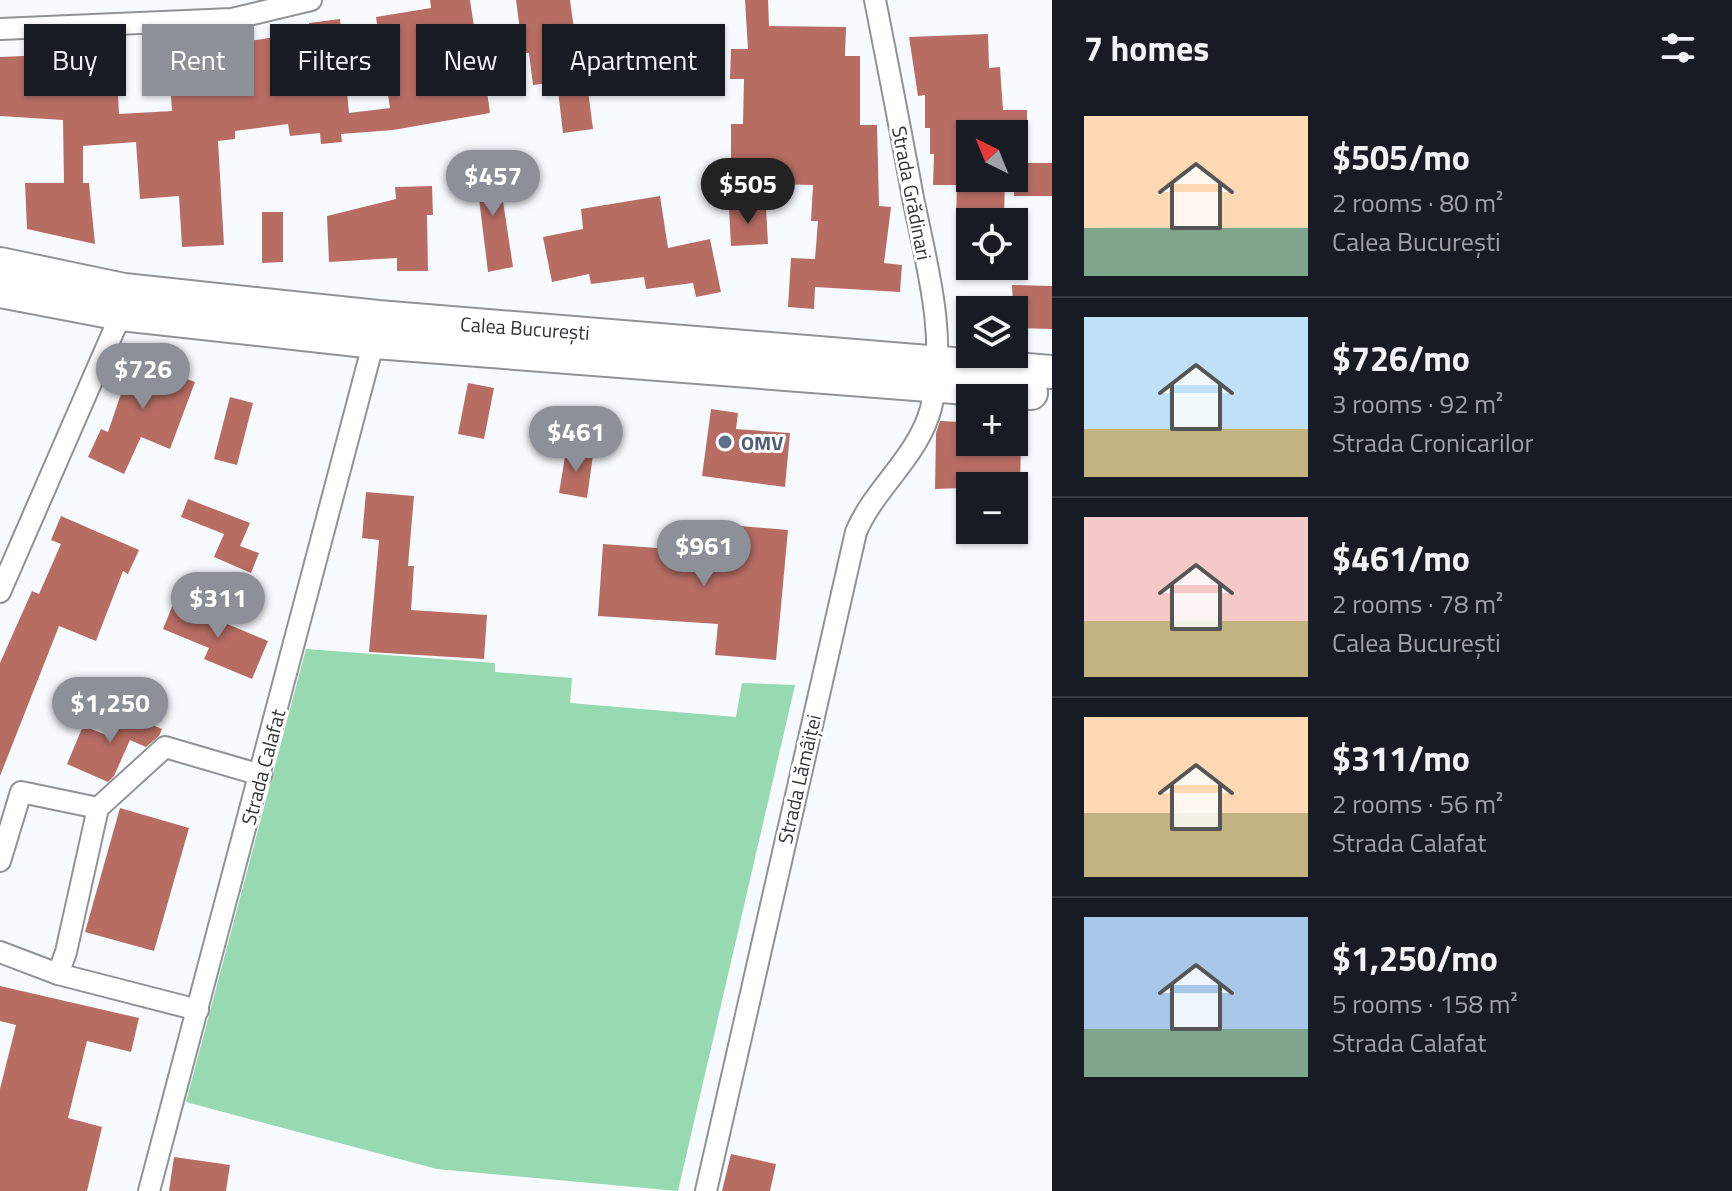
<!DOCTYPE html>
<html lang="en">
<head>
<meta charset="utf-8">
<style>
	body { margin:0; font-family:"Titillium Web",sans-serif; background:#242831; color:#f1f3f6; height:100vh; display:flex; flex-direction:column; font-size:30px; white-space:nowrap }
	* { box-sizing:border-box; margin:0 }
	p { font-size:26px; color:#9ea1a6 }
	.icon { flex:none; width:44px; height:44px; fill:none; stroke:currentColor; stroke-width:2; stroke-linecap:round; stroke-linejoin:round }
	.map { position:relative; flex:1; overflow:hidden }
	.panel { display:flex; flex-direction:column; background:#171b24; width:680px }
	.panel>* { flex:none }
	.hud { position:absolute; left:24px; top:24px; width:760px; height:72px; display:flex; gap:16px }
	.needle { width:52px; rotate:317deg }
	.fabs { position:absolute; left:956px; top:120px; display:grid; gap:16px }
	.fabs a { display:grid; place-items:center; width:72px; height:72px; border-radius:0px; background:#171b24; box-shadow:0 2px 6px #0004; font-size:40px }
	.price { position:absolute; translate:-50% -68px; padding:0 18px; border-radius:28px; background:#8c9099; color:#fff; font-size:26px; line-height:52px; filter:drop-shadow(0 2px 4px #0008) }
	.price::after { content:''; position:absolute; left:50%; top:48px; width:24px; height:18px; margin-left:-12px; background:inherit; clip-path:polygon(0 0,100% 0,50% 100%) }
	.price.active { background:#222; color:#fff }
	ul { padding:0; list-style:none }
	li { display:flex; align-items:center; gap:24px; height:200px; padding:0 32px }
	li+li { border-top:2px solid #363941 }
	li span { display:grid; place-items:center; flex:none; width:224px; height:160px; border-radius:0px; color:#555 }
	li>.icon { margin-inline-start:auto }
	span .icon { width:96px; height:96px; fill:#fffc; stroke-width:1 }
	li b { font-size:34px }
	h2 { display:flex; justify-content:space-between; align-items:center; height:96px; padding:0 32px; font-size:34px }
	.chip { padding:0 28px; border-radius:0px; background:#171b24; box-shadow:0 2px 6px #0004; font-size:28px; line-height:72px }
	.chip.active { background:#8c9099; color:#fff }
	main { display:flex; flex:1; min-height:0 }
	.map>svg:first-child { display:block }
</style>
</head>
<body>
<main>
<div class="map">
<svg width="1052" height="1191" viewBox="0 0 1052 1191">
	<rect width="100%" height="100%" fill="#f7fafe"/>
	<polygon fill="#97d9b0" points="306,649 495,663 495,672 572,678 570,703 736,717 742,683 795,685 678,1191 437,1169 186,1102"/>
	<g fill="#b86d63">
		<polygon points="430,0 470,0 477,47 461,49 468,95 487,92 490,113 393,130 341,134 342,142 321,144 320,133 290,136 288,124 235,131 235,139 218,141 224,245 182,247 179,196 140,199 136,142 83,146 83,183 89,183 95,244 27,229 25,183 64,183 63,120 0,116 0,57 46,55 45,82 89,81 87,59 116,57 119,114 172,111 168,53 310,32 309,23 340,19 349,113 390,108 376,17 431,8"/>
		<polygon points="516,0 570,0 576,44 593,42 598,81 587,83 593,129 563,133 557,82 533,85 529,53 523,53"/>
		<polygon points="745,0 768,0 769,26 846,27 845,56 860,56 860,125 877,125 879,206 891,207 884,263 902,265 900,292 815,287 814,309 788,307 791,258 815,259 818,221 811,221 813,185 775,184 776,163 731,163 731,124 743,124 744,79 730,79 731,49 748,49"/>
		<polygon points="988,34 989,68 1000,67 1003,110 1027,110 1027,128 973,128 970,178 1005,178 1004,218 956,217 957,185 933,185 934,154 930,154 930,128 925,128 925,95 918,96 909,37"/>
		<polygon points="497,162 513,267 488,272 475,166"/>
		<rect x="1014" y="163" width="38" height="33"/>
		<polygon points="432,186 433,215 427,215 428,271 397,271 397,258 329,262 327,216 396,199 395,187"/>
		<polygon points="660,196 668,248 710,239 721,292 696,297 693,283 646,289 644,277 591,284 589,274 552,282 543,237 583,229 581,209"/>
		<polygon points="766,207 768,244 731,246 729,208"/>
		<polygon points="262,212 283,212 283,262 262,263"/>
		<polygon points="1012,285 1052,286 1052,329 1014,328"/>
		<polygon points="137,347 164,356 159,369 195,382 170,449 141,437 124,474 88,457 101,429 108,432"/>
		<polygon points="468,383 494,388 484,439 458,434"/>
		<polygon points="230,397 253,403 237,465 214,459"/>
		<polygon points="711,409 738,413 736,429 790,433 785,487 702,476"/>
		<polygon points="940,421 962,422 962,438 970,438 970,442 1021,442 1020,486 935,489 936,433"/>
		<polygon points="566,451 593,455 587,498 559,493"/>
		<polygon points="366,492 414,496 408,566 414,566 411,610 487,615 484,659 369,652 379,540 362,538"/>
		<polygon points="188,499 250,523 240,546 259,553 251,573 214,557 224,534 181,517"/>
		<polygon points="61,516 139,550 128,574 123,571 96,641 59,626 0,776 0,663 32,591 39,594 61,544 51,540"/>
		<polygon points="727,525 788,530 776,660 715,655 718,624 598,616 603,544 725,553"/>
		<polygon points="174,602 268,641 252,679 204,659 209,648 163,629"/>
		<polygon points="114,709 162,729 159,736 146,747 130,740 114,776 108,782 67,764 83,726 104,734"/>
		<polygon points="120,808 189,828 154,951 85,932"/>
		<polygon points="0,986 139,1018 131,1052 87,1041 68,1118 102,1127 87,1191 0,1191 0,1089 16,1025 0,1021"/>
		<polygon points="731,1154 776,1164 770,1191 722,1191"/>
		<polygon points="174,1157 230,1165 226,1191 169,1191"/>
	</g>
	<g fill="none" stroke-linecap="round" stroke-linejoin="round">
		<g stroke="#909396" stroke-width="24">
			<g id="street">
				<polyline points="0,29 232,19 311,0"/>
				<polyline points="0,592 121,314"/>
				<polyline points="0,861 21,792 98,808"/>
				<polyline points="0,952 58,974"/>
				<polyline points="198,1010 58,974 66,952 98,808 165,747 261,775"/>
				<polyline points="149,1191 376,333"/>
				<path d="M706 1191 856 532C875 487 918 457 931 408 948 339 927 266 913 198 901 132 888 66 875 0"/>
			</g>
		</g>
		<g stroke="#909396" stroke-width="36">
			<g id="primary">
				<polyline points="0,264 124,290 378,317 1052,372"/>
				<polyline points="0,291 121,314 375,342 1031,393"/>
			</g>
		</g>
		<use href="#street" stroke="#fff" stroke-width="20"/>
		<use href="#primary" stroke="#fff" stroke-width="32"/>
	</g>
	<circle fill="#5c6f8a" stroke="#fff" stroke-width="3" cx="725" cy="442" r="8"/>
	<g text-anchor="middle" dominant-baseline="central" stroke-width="6" stroke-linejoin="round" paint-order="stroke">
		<g font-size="20" fill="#343537" stroke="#fff">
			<text transform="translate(912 193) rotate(79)">Strada Grădinari</text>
			<text transform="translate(525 328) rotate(4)">Calea București</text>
			<text transform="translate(263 767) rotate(-75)">Strada Calafat</text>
			<text transform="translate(799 779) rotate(-77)">Strada Lămâiței</text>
		</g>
		<g font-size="20" font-weight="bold" fill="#4e5e75" stroke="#fff" text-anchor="start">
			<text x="741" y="442">OMV</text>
		</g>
	</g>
</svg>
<div class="fabs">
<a><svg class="needle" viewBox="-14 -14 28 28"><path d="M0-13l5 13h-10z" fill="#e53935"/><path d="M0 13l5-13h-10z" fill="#9ea1a6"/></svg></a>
<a><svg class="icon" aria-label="locate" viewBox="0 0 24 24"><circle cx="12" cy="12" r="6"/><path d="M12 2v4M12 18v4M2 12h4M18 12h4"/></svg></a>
<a><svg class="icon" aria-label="layers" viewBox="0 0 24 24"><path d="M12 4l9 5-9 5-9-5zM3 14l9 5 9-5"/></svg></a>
<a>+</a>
<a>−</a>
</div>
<b class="price" style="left:493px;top:218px">$457</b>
<b class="price active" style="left:748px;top:226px">$505</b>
<b class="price" style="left:143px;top:411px">$726</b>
<b class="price" style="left:576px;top:474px">$461</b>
<b class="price" style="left:704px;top:588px">$961</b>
<b class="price" style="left:218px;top:640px">$311</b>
<b class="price" style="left:110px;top:745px">$1,250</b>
<div class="hud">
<a class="chip">Buy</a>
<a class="chip active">Rent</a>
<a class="chip">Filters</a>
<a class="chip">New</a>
<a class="chip">Apartment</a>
</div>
</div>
<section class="panel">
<h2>7 homes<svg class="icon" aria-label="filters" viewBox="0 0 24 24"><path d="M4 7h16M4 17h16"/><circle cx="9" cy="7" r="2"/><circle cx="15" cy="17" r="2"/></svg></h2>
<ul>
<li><span style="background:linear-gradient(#ffd9b3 70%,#7fa58c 0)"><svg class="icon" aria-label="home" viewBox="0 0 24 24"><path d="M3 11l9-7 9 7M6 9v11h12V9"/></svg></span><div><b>$505/mo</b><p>2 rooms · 80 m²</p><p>Calea București</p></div></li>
<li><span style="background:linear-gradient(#bfe0f5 70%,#c2b280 0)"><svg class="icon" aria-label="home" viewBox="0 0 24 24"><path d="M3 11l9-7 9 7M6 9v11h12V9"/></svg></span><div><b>$726/mo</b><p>3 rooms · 92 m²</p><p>Strada Cronicarilor</p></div></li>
<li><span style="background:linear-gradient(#f6c9c9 65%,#c2b280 0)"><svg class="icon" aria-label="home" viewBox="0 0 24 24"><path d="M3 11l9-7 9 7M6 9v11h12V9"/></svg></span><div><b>$461/mo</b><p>2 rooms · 78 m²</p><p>Calea București</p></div></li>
<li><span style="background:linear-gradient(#ffd9b3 60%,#c2b280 0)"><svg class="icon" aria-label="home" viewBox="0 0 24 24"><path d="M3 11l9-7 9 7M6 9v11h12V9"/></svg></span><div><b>$311/mo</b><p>2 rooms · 56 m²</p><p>Strada Calafat</p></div></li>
<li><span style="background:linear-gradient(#a9c7e8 70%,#7fa58c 0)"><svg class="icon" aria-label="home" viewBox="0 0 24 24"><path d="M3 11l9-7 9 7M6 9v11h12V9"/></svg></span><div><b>$1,250/mo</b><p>5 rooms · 158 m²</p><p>Strada Calafat</p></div></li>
</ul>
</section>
</main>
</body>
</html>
